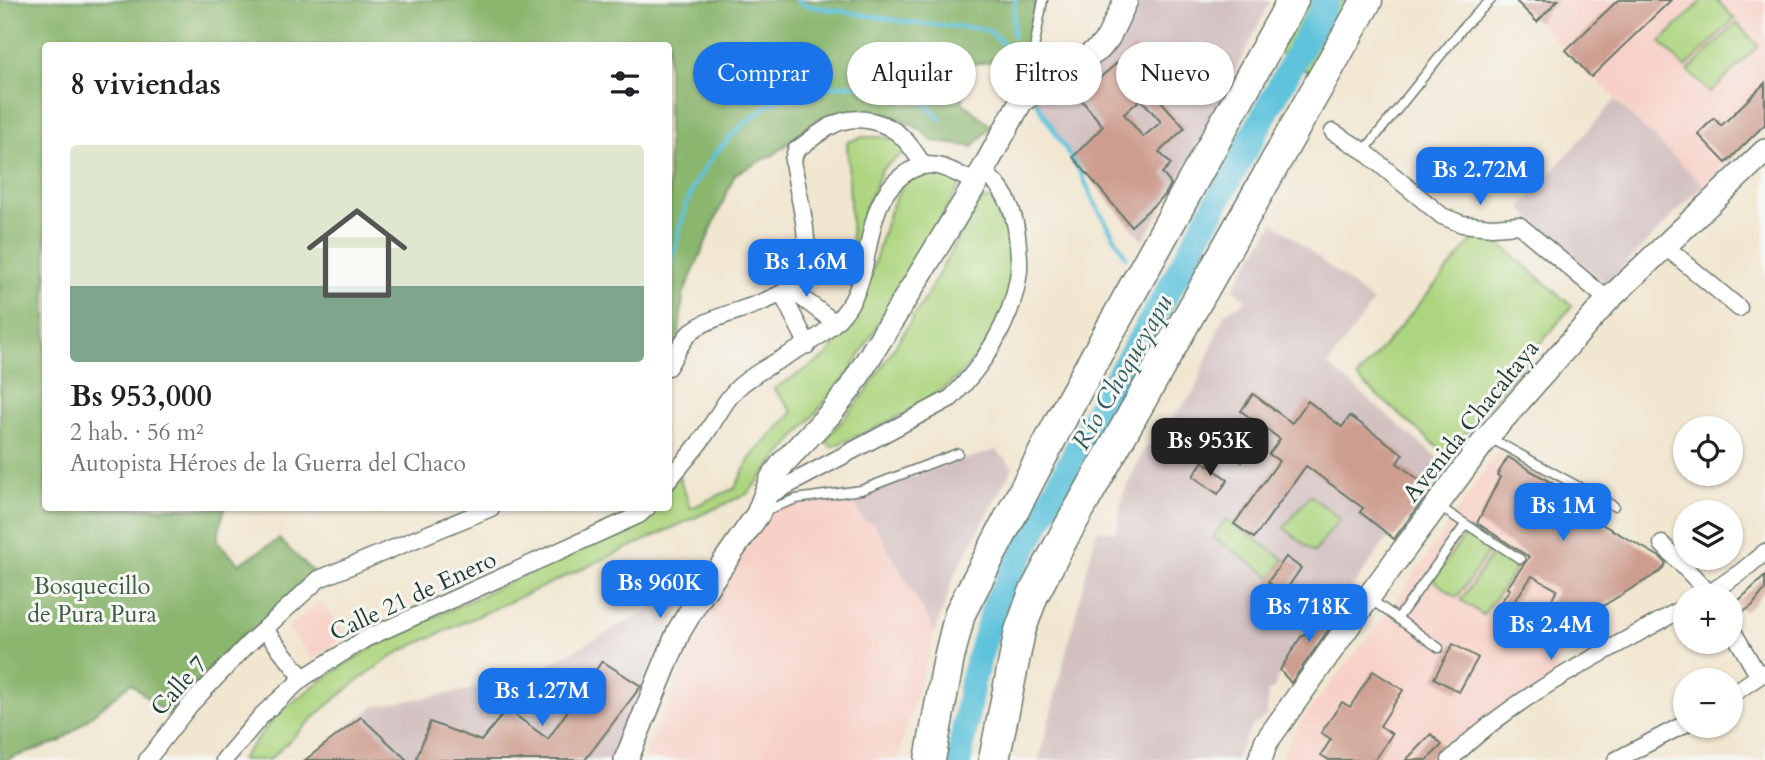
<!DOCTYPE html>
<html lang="es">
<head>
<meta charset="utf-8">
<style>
	body { margin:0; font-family:Cardo,serif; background:#f2f2f2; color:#202124; height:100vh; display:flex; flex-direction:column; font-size:26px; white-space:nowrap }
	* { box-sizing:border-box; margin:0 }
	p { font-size:23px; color:#757577 }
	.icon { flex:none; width:38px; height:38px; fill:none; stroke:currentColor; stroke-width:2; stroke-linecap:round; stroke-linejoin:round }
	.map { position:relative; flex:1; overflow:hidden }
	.side { position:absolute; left:42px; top:42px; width:630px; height:469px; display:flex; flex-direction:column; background:#fff; border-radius:7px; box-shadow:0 2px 5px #0004 }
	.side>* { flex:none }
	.banner { position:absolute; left:693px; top:42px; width:665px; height:63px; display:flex; gap:14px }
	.tools { position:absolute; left:1673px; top:416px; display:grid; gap:14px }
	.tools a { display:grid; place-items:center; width:70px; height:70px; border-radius:50%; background:#fff; box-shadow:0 2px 5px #0004; font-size:35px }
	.price { position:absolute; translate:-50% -60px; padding:0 16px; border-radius:14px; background:#1a73e8; color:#fff; font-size:23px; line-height:46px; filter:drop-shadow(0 2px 4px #0008) }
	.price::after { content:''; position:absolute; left:50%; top:42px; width:21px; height:16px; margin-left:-10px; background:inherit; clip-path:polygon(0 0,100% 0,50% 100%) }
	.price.active { background:#222; color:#fff }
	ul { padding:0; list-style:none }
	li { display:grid; align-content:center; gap:14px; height:371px; padding:0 28px }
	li+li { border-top:2px solid #e0e0e0 }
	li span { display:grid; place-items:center; height:217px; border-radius:7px; color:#555 }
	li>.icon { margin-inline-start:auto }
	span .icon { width:126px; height:126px; fill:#fffc; stroke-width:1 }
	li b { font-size:30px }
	h2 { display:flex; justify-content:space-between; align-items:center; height:84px; padding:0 28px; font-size:30px }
	.tag { padding:0 24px; border-radius:32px; background:#fff; box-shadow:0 2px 5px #0004; font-size:24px; line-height:63px }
	.tag.active { background:#1a73e8; color:#fff }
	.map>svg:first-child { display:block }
</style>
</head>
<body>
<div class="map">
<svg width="1765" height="760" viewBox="0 0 1765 760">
	<rect width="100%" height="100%" fill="#f6f6f2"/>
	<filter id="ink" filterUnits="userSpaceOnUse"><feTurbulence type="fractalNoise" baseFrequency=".0143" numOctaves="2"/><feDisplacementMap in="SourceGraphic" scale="14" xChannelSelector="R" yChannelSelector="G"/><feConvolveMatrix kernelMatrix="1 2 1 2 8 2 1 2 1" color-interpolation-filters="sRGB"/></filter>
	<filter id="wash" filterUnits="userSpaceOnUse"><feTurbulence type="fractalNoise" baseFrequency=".00686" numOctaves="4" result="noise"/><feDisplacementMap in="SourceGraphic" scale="28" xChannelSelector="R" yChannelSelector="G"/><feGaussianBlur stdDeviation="1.57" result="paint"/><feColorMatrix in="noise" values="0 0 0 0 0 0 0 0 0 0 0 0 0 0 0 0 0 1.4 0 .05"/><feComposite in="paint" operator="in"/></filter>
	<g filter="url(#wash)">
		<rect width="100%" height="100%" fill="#f1e6d0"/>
		<g fill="#f7d1c7">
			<polygon points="1515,0 1765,0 1765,124 1703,185"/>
			<polygon points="1498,451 1604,514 1600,523 1668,561 1661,571 1586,616 1582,613 1554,667 1559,673 1480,724 1436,760 1280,760 1300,722 1389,611"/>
			<polygon points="851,495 863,519 874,524 935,632 897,760 643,760 719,587 772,512 797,502"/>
			<polygon points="320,601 345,636 312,659 288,628"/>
		</g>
		<g fill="#d2bfc0">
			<polygon points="1139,0 1271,0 1207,127 1143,241 1073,157 1036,100 1099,66 1117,50"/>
			<polygon points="1615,100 1703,185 1606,284 1520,208"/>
			<polygon points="1274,222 1373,302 1328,365 1442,462 1339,606 1300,638 1280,670 1274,689 1268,691 1267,715 1251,728 1234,760 1039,760 1097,530 1116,532 1123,495 1143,452 1194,392 1224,314 1247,300 1233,289"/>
			<polygon points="996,450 1013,467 954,576 935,632 874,524 863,520 851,495"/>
			<polygon points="691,590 664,635 611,760 305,760 373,707 520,681 627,621"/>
		</g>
		<g fill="#add57f" stroke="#66895a" stroke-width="2">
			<polygon points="1307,0 1323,0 1290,61 1278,51"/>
			<polygon points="1339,0 1351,0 1311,73 1301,68"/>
			<polygon points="1703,0 1717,0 1735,19 1685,68 1660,42"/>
			<polygon points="1737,23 1758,46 1710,93 1688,71"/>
			<path d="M863 137C879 137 899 136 910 148L882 169 864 212 853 265 847 142Z"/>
			<path d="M933 171 962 182 848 375 747 494 401 651C349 683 313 718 269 760H240L277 715 319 682 377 644 648 517 655 508H668L669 490 679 477 691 508 735 488 750 458 793 412 774 389 827 356 866 291 889 213 904 180Z"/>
			<path d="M994 198C1012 223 1015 249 1010 279 1009 289 1009 301 1005 310 971 388 907 415 834 446H830L826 439 864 395 923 302 979 201Z"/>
			<polygon points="1482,229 1572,306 1447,455 1357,378"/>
			<polygon points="1310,495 1340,519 1314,552 1284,528"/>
			<polygon points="1226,519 1284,559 1272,577 1213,537"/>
			<polygon points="1468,530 1492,547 1457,597 1433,580"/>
			<polygon points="1495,550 1518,566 1483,615 1461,600"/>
		</g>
		<polygon fill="#8ab66e" stroke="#547a51" stroke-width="2" points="0,0 1036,0 1027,57 1009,60 993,58 989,62 972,64 962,102 991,126 973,147 932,141 920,129 896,117 844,114 818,119 775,154 735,174 683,295 679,335 669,353 668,46 46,46 46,508 226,508 224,510 217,541 239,564 279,539 313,572 255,630 243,634 168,716 131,683 61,741 5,760 0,760"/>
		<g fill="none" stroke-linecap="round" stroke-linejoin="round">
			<g stroke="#5fc3dc" stroke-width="4.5">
				<polyline points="797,0 804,5 913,23 986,29 1013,51"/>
				<polyline points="1013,36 1015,0"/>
				<polyline points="1036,102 1082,175 1095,204 1126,257"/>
				<path d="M668 278C675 247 683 203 700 175 718 146 758 105 791 94 811 87 833 86 855 85 888 85 919 92 940 119"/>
			</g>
			<polyline stroke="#5fc3dc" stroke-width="26" points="959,760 973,678 995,605 1097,412 1160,306 1327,0"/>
		</g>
		<g id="blocks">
			<g fill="#cd9d8e" fill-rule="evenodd">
				<polygon points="1515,0 1558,0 1537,22"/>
				<polygon points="1618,0 1671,0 1591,77 1566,50"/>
				<path d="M1135 48 1163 80 1151 90 1185 128 1159 152 1171 164 1162 173 1171 184 1165 195 1131 226 1073 157 1103 126 1078 96ZM1141 99 1161 122 1143 137 1124 114Z"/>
				<polygon points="1765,83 1765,124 1726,163 1698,134 1714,118 1721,126"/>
				<polygon points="1253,394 1292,423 1308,401 1342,427 1350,416 1403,454 1397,463 1431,489 1394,539 1360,512 1363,508 1306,466 1254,538 1234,524 1279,461 1269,454 1280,439 1241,411"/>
				<polygon points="1229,430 1253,447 1242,462 1218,444"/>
				<polygon points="1508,457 1604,514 1600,523 1660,557 1666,563 1661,571 1586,616 1567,603 1561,614 1548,607 1557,590 1532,576 1504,616 1495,610 1510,589 1507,588 1529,557 1477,523 1500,477 1497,475"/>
				<polygon points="1203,461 1228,480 1218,494 1193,476"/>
				<polygon points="1286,557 1301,568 1284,593 1268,582"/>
				<polygon points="1765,576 1765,589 1752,606 1743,612 1737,602"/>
				<polygon points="1348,598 1350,599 1291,683 1280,670 1300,638"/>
				<polygon points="1453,644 1478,658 1459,692 1434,678"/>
				<polygon points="602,661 641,686 585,760 416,760 430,722 481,741 507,709 548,739"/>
				<polygon points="1373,671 1403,690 1380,726 1392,734 1375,760 1329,760 1321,755 1331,739 1321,733 1342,702 1350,707"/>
				<polygon points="361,717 407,760 305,760"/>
				<polygon points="1431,734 1442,745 1427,760 1406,760"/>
			</g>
		</g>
	</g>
	<g filter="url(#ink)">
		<use href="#blocks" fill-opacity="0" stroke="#68786b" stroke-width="2"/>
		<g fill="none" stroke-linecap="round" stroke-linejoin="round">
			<g stroke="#68786b" stroke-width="11">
				<g id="lane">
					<polyline points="1043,0 1031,65 1046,81"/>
					<polyline points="1364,151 1465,25 1491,0"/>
					<polyline points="1490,438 1614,506"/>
					<polyline points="1438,506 1520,559"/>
					<polyline points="764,511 796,499 861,490 958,453"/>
					<polyline points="1370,599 1439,648"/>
					<polyline points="1398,618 1465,525"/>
				</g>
			</g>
			<g stroke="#68786b" stroke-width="19">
				<g id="street">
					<polyline points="1333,132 1364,151 1442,216 1462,224 1492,227 1519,225 1608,300"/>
					<polyline points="1666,247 1739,308"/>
					<polyline points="790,289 834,322"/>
					<polyline points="782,294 808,345"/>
					<path d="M668 367C675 356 682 339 692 331 722 307 802 305 806 261 809 228 797 193 793 160L796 150C808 142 820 131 833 125 855 113 888 121 904 139 912 147 918 157 924 166"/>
					<path d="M668 481C680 466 694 451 705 435 717 418 726 397 742 384 779 354 827 344 852 301 874 261 863 204 903 175 931 155 950 170 976 183"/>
					<path d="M764 498 951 398C983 366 1011 323 1018 278 1021 264 1018 249 1017 235 1014 209 1005 187 983 172"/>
					<polyline points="1662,544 1713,597"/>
					<polyline points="1704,597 1741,572 1765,552"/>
					<polyline points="1731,628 1758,675"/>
					<polyline points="264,629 303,678"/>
					<polyline points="1731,695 1765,672"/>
					<polyline points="147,760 190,705 248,644 319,579 491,508"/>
					<polyline points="224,760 263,714 303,678 365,639 639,515 647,508"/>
					<path d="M1450 760C1515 694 1605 653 1685 607"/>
					<polyline points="1616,760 1685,724"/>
				</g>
			</g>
			<g stroke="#68786b" stroke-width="26">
				<g id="secondary">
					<polyline points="626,760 679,631 697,601 758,514 772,478 784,462 831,413 851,387 976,183 1021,101 1099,49 1108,38 1126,0"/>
					<polyline points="1260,760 1266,742 1368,598 1488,436 1608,300 1765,151"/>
				</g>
			</g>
			<g stroke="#68786b" stroke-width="33">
				<g id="highway">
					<polyline points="930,760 949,658 960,613 1066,410 1293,0"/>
					<polyline points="994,760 1020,631 1033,595 1063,538 1367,0"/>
				</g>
			</g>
			<use href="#lane" stroke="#fff" stroke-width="8"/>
			<use href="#street" stroke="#fff" stroke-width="16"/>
			<use href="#secondary" stroke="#fff" stroke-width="23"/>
			<use href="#highway" stroke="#fff" stroke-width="30"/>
		</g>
	</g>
	<g text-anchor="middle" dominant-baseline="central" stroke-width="6" stroke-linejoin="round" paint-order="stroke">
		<g font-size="24" fill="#1f3d34" stroke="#f6f6f2">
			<text transform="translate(1471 421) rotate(-51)">Avenida Chacaltaya</text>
			<text transform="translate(413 596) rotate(-25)">Calle 21 de Enero</text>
			<text transform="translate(179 686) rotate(-48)">Calle 7</text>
		</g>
		<g font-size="24" fill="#3b5b43" stroke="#f6f6f2">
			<text x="92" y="586">Bosquecillo<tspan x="92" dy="28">de Pura Pura</tspan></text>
		</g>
		<g font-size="26" font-style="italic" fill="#2f5e5e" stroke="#f6f6f2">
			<text transform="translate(1122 372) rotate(-60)">Río Choqueyapu</text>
		</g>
	</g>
</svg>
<div class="tools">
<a><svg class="icon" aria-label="locate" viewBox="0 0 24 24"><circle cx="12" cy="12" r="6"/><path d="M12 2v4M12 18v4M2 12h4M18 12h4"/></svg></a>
<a><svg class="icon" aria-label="layers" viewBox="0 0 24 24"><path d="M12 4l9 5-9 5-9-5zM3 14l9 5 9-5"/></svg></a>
<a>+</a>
<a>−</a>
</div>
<b class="price" style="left:1480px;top:207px">Bs 2.72M</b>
<b class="price" style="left:806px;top:299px">Bs 1.6M</b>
<b class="price active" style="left:1210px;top:478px">Bs 953K</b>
<b class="price" style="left:1563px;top:543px">Bs 1M</b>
<b class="price" style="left:660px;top:620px">Bs 960K</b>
<b class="price" style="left:1309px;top:644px">Bs 718K</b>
<b class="price" style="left:1551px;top:662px">Bs 2.4M</b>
<b class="price" style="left:542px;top:728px">Bs 1.27M</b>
<div class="banner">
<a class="tag active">Comprar</a>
<a class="tag">Alquilar</a>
<a class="tag">Filtros</a>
<a class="tag">Nuevo</a>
</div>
<section class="side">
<h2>8 viviendas<svg class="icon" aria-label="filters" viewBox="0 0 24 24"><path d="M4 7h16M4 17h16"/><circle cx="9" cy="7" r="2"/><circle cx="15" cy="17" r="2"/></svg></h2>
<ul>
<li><span style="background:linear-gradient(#dfe7d0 65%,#7fa58c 0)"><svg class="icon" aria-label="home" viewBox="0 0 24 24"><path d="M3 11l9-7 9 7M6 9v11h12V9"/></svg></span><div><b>Bs 953,000</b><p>2 hab. · 56 m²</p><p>Autopista Héroes de la Guerra del Chaco</p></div></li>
</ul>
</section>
</div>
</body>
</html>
